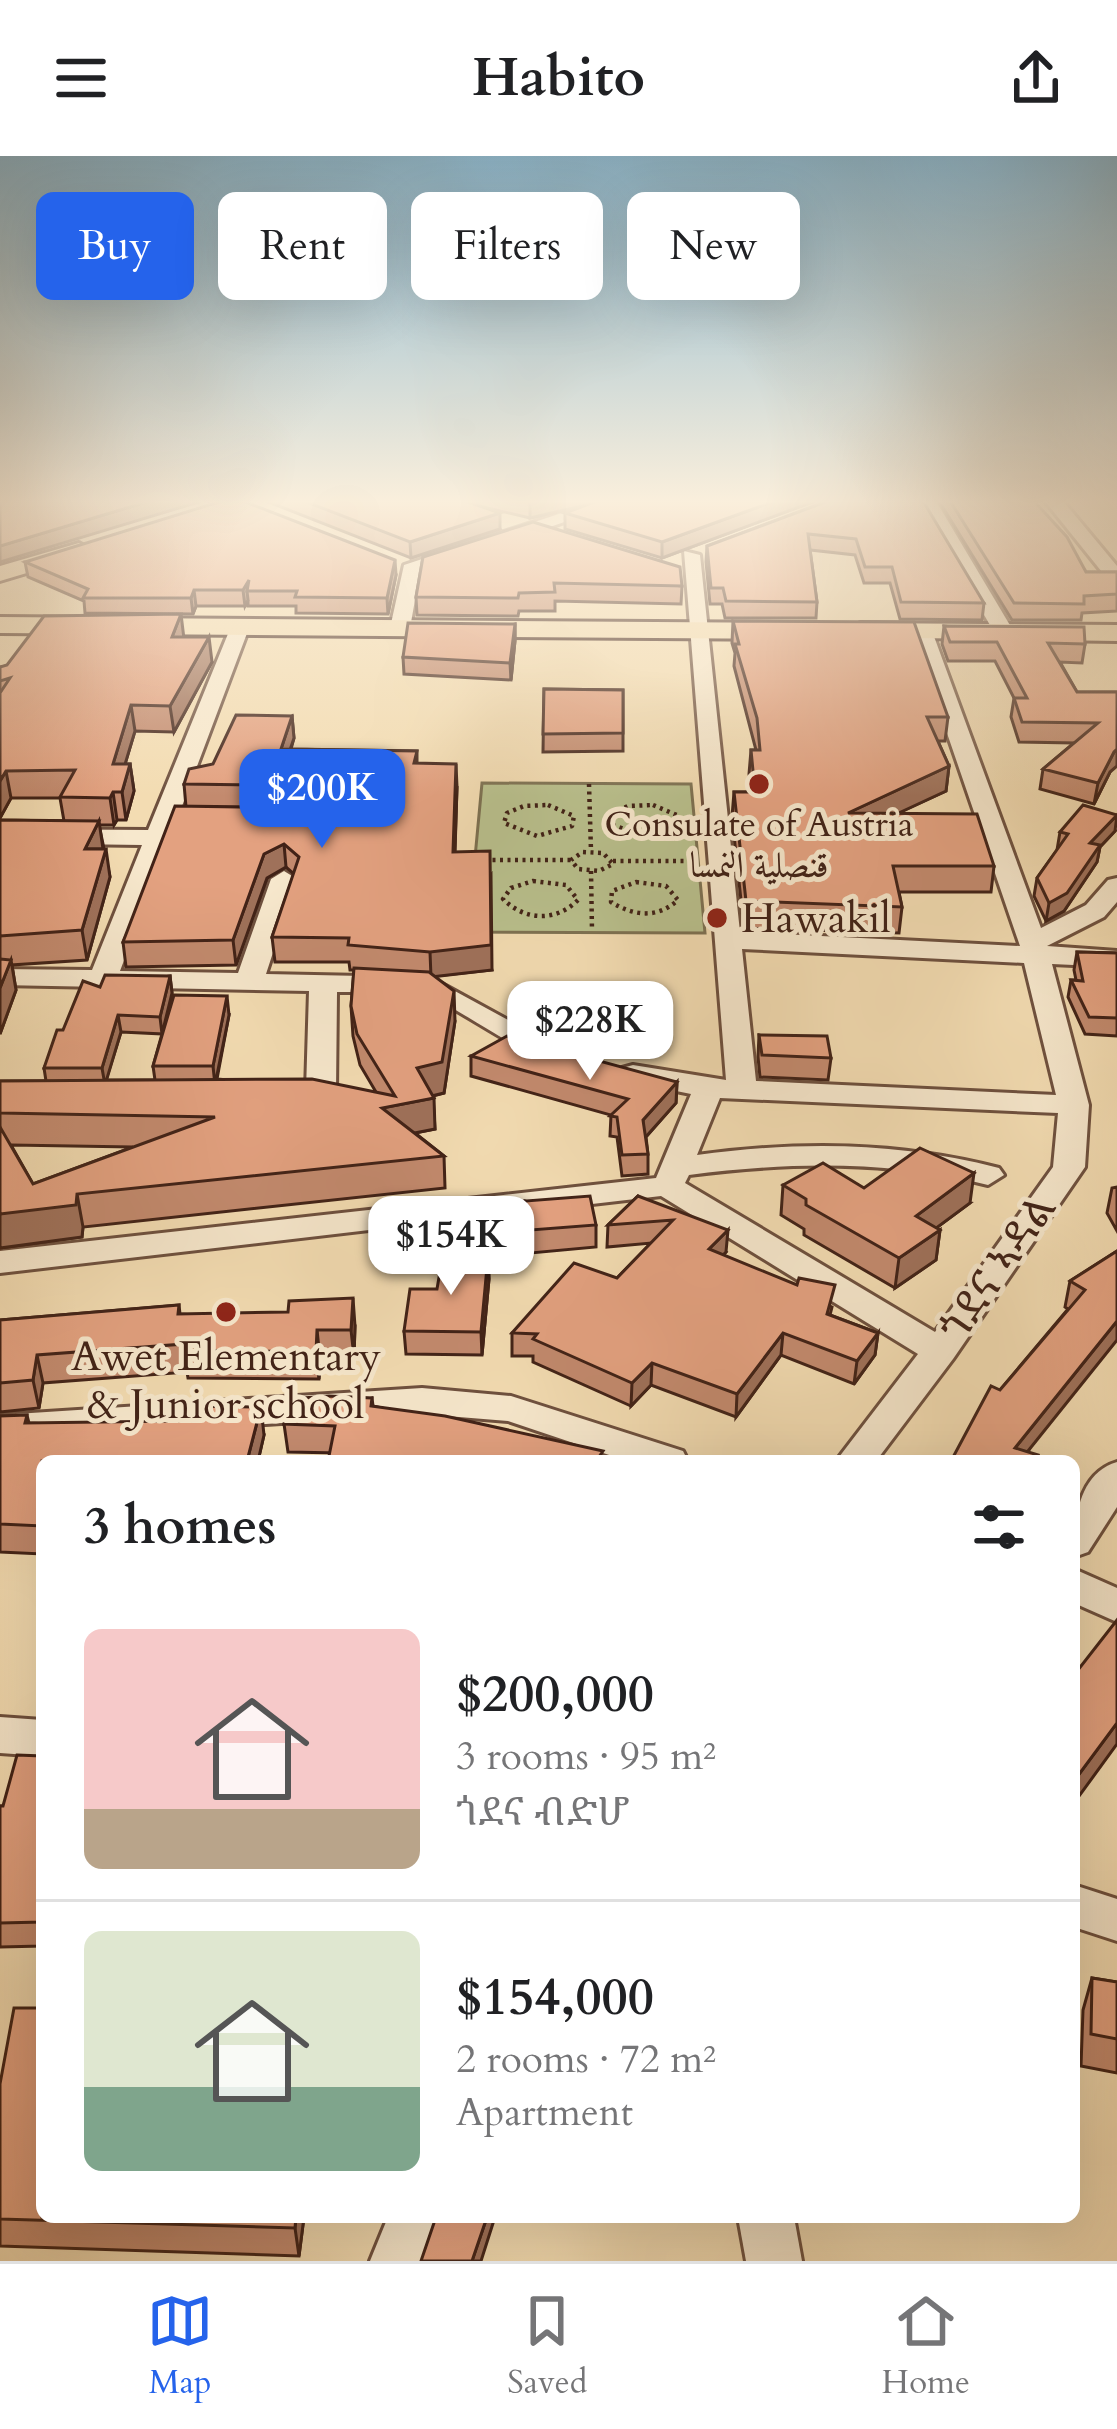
<!DOCTYPE html>
<html lang="en">
<head>
<meta charset="utf-8">
<style>
	body { margin:0; font-family:Cardo,Amiri,"Noto Serif Ethiopic",serif; background:#f2f2f2; color:#202124; height:100vh; display:flex; flex-direction:column; font-size:45px; white-space:nowrap }
	* { box-sizing:border-box; margin:0 }
	p { font-size:39px; color:#757577 }
	.icon { flex:none; width:66px; height:66px; fill:none; stroke:currentColor; stroke-width:2; stroke-linecap:round; stroke-linejoin:round }
	.map { position:relative; flex:1; overflow:hidden }
	.details { position:absolute; left:36px; top:1299px; width:1044px; height:768px; display:flex; flex-direction:column; background:#fff; border-radius:18px; box-shadow:0 12px 48px #0002 }
	.details>* { flex:none }
	.banner { position:absolute; left:36px; top:36px; width:1047px; height:108px; display:flex; gap:24px }
	.price { position:absolute; translate:-50% -102px; padding:0 27px; border-radius:24px; background:#fff; color:#222; font-size:39px; line-height:78px; filter:drop-shadow(0 3px 6px #0008) }
	.price::after { content:''; position:absolute; left:50%; top:72px; width:36px; height:27px; margin-left:-18px; background:inherit; clip-path:polygon(0 0,100% 0,50% 100%) }
	.price.selected { background:#2563eb; color:#fff }
	ul { padding:0; list-style:none }
	li { display:flex; align-items:center; gap:36px; height:300px; padding:0 48px }
	li+li { border-top:3px solid #e0e0e0 }
	li span { display:grid; place-items:center; flex:none; width:336px; height:240px; border-radius:18px; color:#555 }
	li>.icon { margin-inline-start:auto }
	span .icon { width:144px; height:144px; fill:#fffc; stroke-width:1 }
	li b { font-size:51px }
	h2 { display:flex; justify-content:space-between; align-items:center; height:144px; padding:0 48px; font-size:51px }
	.tag { padding:0 42px; border-radius:18px; background:#fff; box-shadow:0 12px 48px #0002; font-size:42px; line-height:108px }
	.tag.selected { background:#2563eb; color:#fff }
	header { display:flex; justify-content:space-between; align-items:center; height:156px; padding:0 48px; background:#fff; font-size:54px; font-weight:700 }
	.tabs { display:flex; justify-content:space-around; align-items:center; height:168px; border-top:3px solid #e0e0e0; background:#fff; font-size:33px; color:#757577 }
	.tabs a { display:grid; justify-items:center; gap:6px }
	.tabs .selected { color:#2563eb }
	.map>svg:first-child { display:block }
</style>
</head>
<body>
<header><svg class="icon" aria-label="menu" viewBox="0 0 24 24"><path d="M4 6h16M4 12h16M4 18h16"/></svg>Habito<svg class="icon" aria-label="share" viewBox="0 0 24 24"><path d="M12 15V3M7 8l5-5 5 5M5 13v7h14v-7"/></svg></header>
<div class="map">
<svg width="1117" height="2105" viewBox="0 0 1117 2105">
	<rect width="100%" height="100%" fill="#f3dcb2"/>
	<filter id="stains"><feTurbulence type="fractalNoise" baseFrequency=".00167" numOctaves="4"/><feColorMatrix values="0 0 0 0 .2 0 0 0 0 .09 0 0 0 0 .02 0 0 0 .5 -.17"/></filter>
	<radialGradient id="worn" r=".72"><stop offset=".6" stop-color="#630" stop-opacity="0"/><stop offset="1" stop-color="#630" stop-opacity=".3"/></radialGradient>
	<polygon fill="#b9c08d" stroke="#7d7152" stroke-width="3" points="482,627 691,628 705,777 468,776"/>
	<g fill="none" stroke-linecap="round" stroke-linejoin="round">
		<g stroke="#6e503e" stroke-width="6">
			<g id="minor">
				<polygon points="598,345 625,345 420,416 410,472 400,478 390,472 404,409"/>
				<polygon points="918,345 936,345 1014,476 1011,480 994,476"/>
				<polygon points="1045,345 1063,345 1117,410 1117,428 1110,426"/>
				<path d="M684 395 700 399 740 776 1020 790 912 475 922 469 932 475 1041 772 1086 749 1108 724 1117 722V746L1104 761 1047 790 1117 795V811L1052 808 1089 949 1085 1011 953 1203 876 1305H836L918 1198 661 1040 0 1117V1095L656 1022 691 938 622 924 618 918 622 912 633 909 726 924ZM742 793 1024 807 1056 939 756 925ZM720 942 1058 957 1053 1011 935 1176 685 1027 689 1019C791 1006 887 1004 988 1029L1004 1019 999 1012C898 986 801 985 697 999Z"/>
				<path d="M232 468 249 472 120 815 238 817 271 723 284 715 297 723 266 818 411 821 442 828 519 870 589 897 593 903 589 909C545 920 472 858 432 842 405 831 367 837 337 836L336 936 327 949 290 954 275 945 279 938 306 935 309 835 0 829V813L92 814 142 689 0 687V673L148 674Z"/>
				<polygon points="422,1232 511,1240 683,1295 688,1305 627,1305 508,1265 422,1258 0,1285 0,1259"/>
				<path d="M1117 1306V1351L1088 1396 1074 1401C1074 1366 1077 1318 1117 1306Z"/>
				<polygon points="1074,1413 1117,1432 1117,1466 1074,1447"/>
				<polygon points="0,1561 42,1564 42,1600 0,1597"/>
				<polygon points="1074,1729 1117,1743 1117,1785 1074,1771"/>
				<polygon points="388,2061 444,2061 426,2105 370,2105"/>
				<polygon points="738,2061 794,2061 802,2105 746,2105"/>
			</g>
		</g>
		<g stroke="#412217" stroke-width="6">
			<g id="major">
				<polygon points="79,387 91,394 87,399 0,425 0,410"/>
				<polygon points="0,461 786,467 799,475 786,483 0,477"/>
				<polygon points="860,467 1117,469 1117,485 851,481 847,475"/>
			</g>
		</g>
		<g stroke="#412217" stroke-width="4.5" stroke-dasharray="3 4.5" stroke-linecap="butt">
			<polyline points="589,628 591,695"/>
			<polygon points="548,649 574,660 572,670 537,680 504,667 507,657 524,650"/>
			<polygon points="653,649 679,660 678,671 643,680 610,668 612,658 628,650"/>
			<polygon points="583,696 603,697 613,708 599,715 578,713 571,704"/>
			<polyline points="485,704 571,704"/>
			<polyline points="613,705 692,705"/>
			<polyline points="591,715 592,775"/>
			<path d="M533 725 566 729 578 744C556 766 525 765 503 743L511 732Z"/>
			<path d="M636 726 666 730 678 744C657 763 634 760 611 746L612 735Z"/>
		</g>
		<use href="#minor" fill="#f7e8cd" fill-rule="evenodd"/>
		<use href="#major" fill="#f3dcb2" fill-rule="evenodd"/>
	</g>
	<g fill="#c38a6e" stroke="#412217" stroke-width="3" fill-rule="evenodd">
		<polygon points="266,345 815,345 662,402 565,373 565,357 587,349 530,362 479,350 500,373 411,402"/>
		<polygon points="828,345 984,447 982,464 900,463 890,427 864,427 855,399 810,394 817,446 816,462 725,462 722,448 710,448 706,406 707,390"/>
		<polygon points="939,345 1034,345 1086,416 1117,416 1117,455 1082,457 1081,464 1012,464"/>
		<polygon points="423,401 682,430 681,448 555,445 555,455 519,455 518,460 417,459 416,441"/>
		<polygon points="25,406 396,419 388,458 296,457 296,450 248,450 248,444 245,450 196,450 193,458 85,457 84,445 28,421"/>
		<polygon points="733,465 948,561 945,585 938,585 949,610 946,635 898,657 994,710 991,736 899,736 902,751 899,777 744,772 732,661 734,636 751,636 749,618 751,594 756,594 734,510 735,497 732,487"/>
		<polygon points="515,468 515,485 511,524 404,518 403,501"/>
		<polygon points="944,470 1085,488 1082,507 1060,506 1077,536 1117,536 1110,616 1094,648 1040,633 1043,613 1074,587 1019,586 1011,561 1014,542 995,505 948,505 942,488"/>
		<polygon points="183,481 212,506 174,576 135,575 125,608 130,608 134,635 126,664 117,664 114,669 99,669 110,721 87,804 12,809 16,834 0,878 0,664 64,665 60,642 11,642 0,662 0,511"/>
		<polygon points="544,533 623,534 623,595 543,596"/>
		<path d="M292 560 294 582 291 593 417 595V607L457 631 455 696 492 814 435 820 455 865 444 937 433 940 435 973 415 977 444 1000 445 1032 83 1071 82 1081 0 1092V925H46L44 912 63 874 100 831 170 820 172 837 163 875 229 859 217 923 376 936 360 909 353 880 351 850 354 814H350L349 806H275L272 781 294 718 286 711 267 722 236 809 126 811 123 786 186 651 184 628ZM121 876 162 878 153 910 155 924H106ZM11 989 133 991 33 1028Z"/>
		<polygon points="1115,675 1100,691 1097,706 1064,755 1046,765 1034,740 1037,722 1057,694 1060,676"/>
		<polygon points="1077,796 1117,797 1117,880 1085,878 1068,841 1071,824 1076,824 1074,814"/>
		<polygon points="759,879 831,902 828,924 760,921 758,901"/>
		<polygon points="471,900 677,926 676,947 646,981 648,998 648,1018 622,1020 617,981 610,980 611,959 471,920"/>
		<polygon points="783,1029 864,1032 970,1047 936,1072 940,1074 936,1104 895,1132 804,1079 804,1073 781,1059"/>
		<polygon points="1117,1031 1117,1075 1107,1057 1112,1032"/>
		<polygon points="638,1040 726,1096 723,1099 832,1151 830,1159 878,1177 875,1199 854,1228 781,1199 736,1261 651,1229 631,1250 533,1206 533,1200 512,1200 512,1177 617,1122 651,1087 607,1091 608,1069"/>
		<polygon points="525,1045 596,1069 596,1091 531,1097 525,1067"/>
		<polygon points="1117,1095 1028,1296 951,1305 1000,1234 1068,1153 1065,1151 1070,1125"/>
		<polygon points="488,1100 489,1123 482,1199 406,1198 404,1175 437,1133"/>
		<polygon points="179,1149 180,1158 355,1170 354,1201 320,1202 319,1223 188,1222 187,1216 43,1227 39,1252 0,1256 0,1164"/>
		<polygon points="372,1242 373,1250 603,1302 288,1296 284,1268"/>
		<polygon points="27,1259 29,1267 264,1279 258,1305 42,1305 42,1398 0,1396 0,1260"/>
		<polygon points="42,1600 42,1790 0,1791 0,1650 3,1650"/>
		<polygon points="1092,1822 1117,1826 1117,1917 1081,1910 1083,1854"/>
		<polygon points="0,1928 42,2061 304,2061 299,2100 0,2090"/>
	</g>
	<g fill="#9f715a" stroke="#412217" stroke-width="3">
		<polygon points="150,345 202,345 0,406 0,390"/>
		<polygon points="535,345 603,345 530,362 530,346"/>
		<polygon points="775,345 815,345 662,402 662,386"/>
		<polygon points="500,357 500,373 411,402 410,386"/>
		<polygon points="395,404 396,419 388,458 387,442"/>
		<polygon points="249,424 247,435 248,444 245,450 243,434"/>
		<polygon points="194,434 196,450 193,458 191,442"/>
		<polygon points="181,458 184,483 172,481"/>
		<polygon points="515,468 515,485 511,524 510,507"/>
		<polygon points="209,481 212,506 174,576 170,550"/>
		<polygon points="131,549 135,575 117,635 113,608"/>
		<polygon points="292,560 294,582 283,615 281,593"/>
		<polygon points="1117,593 1117,610 1110,616 1094,648 1098,627 1114,596"/>
		<polygon points="130,608 134,635 126,664 122,636"/>
		<polygon points="456,608 457,631 454,720 453,696"/>
		<polygon points="949,610 946,635 845,682 848,657"/>
		<polygon points="6,615 11,642 0,662 0,625"/>
		<polygon points="113,636 117,664 114,669 110,642"/>
		<polygon points="1117,659 1115,675 1100,691 1097,706 1064,755 1046,765 1049,747 1090,687"/>
		<polygon points="99,665 103,693 85,693"/>
		<polygon points="284,688 286,711 267,722 236,809 233,784 264,698"/>
		<polygon points="106,693 110,721 87,804 82,774"/>
		<polygon points="491,719 492,814 431,821 430,796"/>
		<polygon points="11,804 16,834 0,878 0,832"/>
		<polygon points="170,820 172,837 162,878 160,861"/>
		<polygon points="454,835 455,865 444,937 419,943 417,912"/>
		<polygon points="227,840 229,859 215,929 213,910"/>
		<polygon points="118,859 121,876 105,929 102,912"/>
		<polygon points="677,926 676,947 643,984 643,964"/>
		<polygon points="434,942 435,973 384,983 382,952"/>
		<polygon points="974,1017 970,1047 912,1090 916,1060"/>
		<polygon points="77,1038 83,1071 82,1081 0,1092 0,1058"/>
		<polygon points="728,1074 726,1096 707,1115 709,1093"/>
		<polygon points="940,1074 936,1104 895,1132 899,1102"/>
		<polygon points="488,1100 489,1123 482,1199 481,1176"/>
		<polygon points="353,1142 355,1170 354,1201 351,1174"/>
		<polygon points="1117,1165 1117,1184 1020,1305 1015,1292"/>
		<polygon points="317,1174 320,1202 319,1223 316,1196"/>
		<polygon points="783,1177 781,1199 736,1261 737,1238"/>
		<polygon points="878,1177 875,1199 854,1228 857,1205"/>
		<polygon points="37,1199 43,1227 39,1252 33,1224"/>
		<polygon points="652,1207 651,1229 631,1250 632,1227"/>
		<polygon points="261,1251 264,1279 258,1305 247,1305"/>
		<polygon points="1117,1567 1117,1588 1074,1647 1074,1625"/>
		<polygon points="296,2061 304,2061 299,2100 295,2072"/>
		<polygon points="487,2061 495,2061 481,2105 472,2105"/>
	</g>
	<g fill="#e3a180" stroke="#412217" stroke-width="3">
		<polygon points="0,345 150,345 0,390"/>
		<polygon points="222,345 243,345 395,404 387,442 295,441 297,435 247,435 249,424 243,434 194,434 191,442 83,442 88,433 25,406"/>
		<polygon points="304,345 465,345 500,357 410,386"/>
		<polygon points="597,345 775,345 662,386 565,357"/>
		<polygon points="828,345 923,345 984,447 901,446 892,411 865,411 856,383 808,378 817,446 726,445 723,432 711,432 707,390"/>
		<polygon points="950,345 1034,345 1067,381 1086,416 1117,416 1117,438 1084,440 1084,448 1014,447"/>
		<polygon points="533,366 680,411 682,430 554,427 555,436 519,437 518,442 416,441 423,401"/>
		<polygon points="181,458 172,481 209,481 170,550 131,549 113,608 130,608 122,636 113,636 110,642 60,641 75,614 6,615 0,625 0,537 10,522 0,525 0,511 7,509 44,460"/>
		<polygon points="733,465 914,466 948,561 927,561 949,610 848,657 977,658 994,710 893,710 902,751 746,745 734,636 755,636 751,594 760,594 757,562 735,488 739,488"/>
		<polygon points="408,467 515,468 510,507 403,501"/>
		<polygon points="944,470 1084,471 1085,488 1048,487 1077,536 1117,536 1117,593 1114,596 1098,627 1043,613 1098,567 1022,566 1014,542 1027,542 997,486 950,486"/>
		<polygon points="544,533 623,534 623,577 543,578"/>
		<polygon points="236,559 292,560 281,593 417,595 414,607 456,608 453,696 490,695 491,789 430,796 348,789 349,782 272,781 299,701 284,688 264,698 233,784 123,786 175,650 319,652 336,642 319,630 184,628 189,613 213,608"/>
		<polygon points="1083,649 1117,659 1090,687 1100,689 1067,737 1049,747 1037,722 1068,678 1060,676"/>
		<polygon points="0,664 99,665 85,693 106,693 82,774 0,780"/>
		<polygon points="1077,796 1117,797 1117,862 1089,861 1071,824 1083,825"/>
		<polygon points="0,803 11,804 0,832"/>
		<polygon points="354,812 429,816 454,835 442,906 417,912 434,942 382,952 444,1000 77,1038 76,1049 0,1058 0,971 33,1028 215,961 0,957 0,925 312,923 395,940 357,878 351,850"/>
		<polygon points="105,819 170,820 160,861 118,859 102,912 44,912 57,874 63,874 83,825 100,831"/>
		<polygon points="174,839 227,840 213,910 153,910"/>
		<polygon points="759,879 827,880 831,902 762,899"/>
		<polygon points="507,880 677,926 643,964 648,998 622,999 617,961 610,960 628,943 471,900"/>
		<polygon points="920,992 974,1017 916,1060 940,1074 899,1102 806,1049 806,1043 783,1029 823,1007 864,1032"/>
		<polygon points="590,1040 596,1069 531,1074 525,1045"/>
		<polygon points="638,1040 728,1074 709,1093 797,1129 799,1122 835,1129 827,1158 878,1177 857,1205 783,1177 737,1238 652,1207 632,1227 533,1183 537,1178 512,1177 574,1107 617,1122 673,1064 608,1069"/>
		<polygon points="1117,1095 1117,1165 1015,1292 1038,1299 1035,1305 951,1305 991,1230 1000,1234 1085,1134 1070,1125"/>
		<polygon points="443,1098 488,1100 481,1176 404,1175 410,1133 437,1133"/>
		<polygon points="353,1142 351,1174 317,1174 316,1196 184,1194 185,1188 37,1199 33,1224 0,1227 0,1164 179,1149 178,1158 288,1156 289,1145"/>
		<polygon points="329,1240 372,1242 371,1250 445,1260 603,1295 599,1301 611,1305 328,1305 335,1270 284,1268 290,1243"/>
		<polygon points="183,1250 261,1251 247,1305 42,1305 42,1370 0,1368 0,1260 27,1259 25,1267 178,1265"/>
		<polygon points="1117,1464 1117,1567 1074,1625 1074,1519"/>
		<polygon points="17,1599 42,1600 42,1766 0,1767 0,1650 3,1650"/>
		<polygon points="1092,1822 1117,1826 1117,1883 1091,1878"/>
		<polygon points="14,1852 42,1852 42,1951 39,1968 42,1968 42,2061 296,2061 295,2072 0,2063 0,1928"/>
		<polygon points="436,2061 487,2061 472,2105 421,2105"/>
	</g>
	<linearGradient id="sky" x2="0" y2="1"><stop stop-color="#89b7d0"/><stop offset="0.54" stop-color="#faefdc"/><stop offset="1" stop-color="#faefdc" stop-opacity="0"/></linearGradient>
	<rect width="1117" height="640" fill="url(#sky)"/>
	<g fill="#8f2418" stroke="#f7e8cd" stroke-width="4.5">
		<circle cx="759" cy="628" r="12"/>
		<circle cx="717" cy="762" r="12"/>
		<circle cx="226" cy="1156" r="12"/>
	</g>
	<g text-anchor="middle" dominant-baseline="central" stroke-width="10" stroke-linejoin="round" paint-order="stroke">
		<g font-size="36" fill="#412217" stroke="#f7e8cd">
			<text x="759" y="668">Consulate of Austria<tspan x="759" dy="41">قنصلية النمسا</tspan></text>
		</g>
		<g font-size="42" fill="#412217" stroke="#f7e8cd" text-anchor="start">
			<text x="741" y="762">Hawakil</text>
			<text x="226" y="1200" text-anchor="middle">Awet Elementary<tspan x="226" dy="48">&amp; Junior school</tspan></text>
		</g>
		<g font-size="42" fill="#412217" stroke="#f7e8cd">
			<text transform="translate(998 1112) rotate(-55)">ጎደና ኣዳል</text>
		</g>
	</g>
	<rect width="100%" height="100%" filter="url(#stains)"/>
	<rect width="100%" height="100%" fill="url(#worn)"/>
</svg>
<b class="price selected" style="left:322px;top:695px">$200K</b>
<b class="price" style="left:590px;top:927px">$228K</b>
<b class="price" style="left:451px;top:1142px">$154K</b>
<div class="banner">
<a class="tag selected">Buy</a>
<a class="tag">Rent</a>
<a class="tag">Filters</a>
<a class="tag">New</a>
</div>
<section class="details">
<h2>3 homes<svg class="icon" aria-label="filters" viewBox="0 0 24 24"><path d="M4 7h16M4 17h16"/><circle cx="9" cy="7" r="2"/><circle cx="15" cy="17" r="2"/></svg></h2>
<ul>
<li><span style="background:linear-gradient(#f6c9c9 75%,#b9a48a 0)"><svg class="icon" aria-label="home" viewBox="0 0 24 24"><path d="M3 11l9-7 9 7M6 9v11h12V9"/></svg></span><div><b>$200,000</b><p>3 rooms · 95 m²</p><p>ጎደና ብድሆ</p></div></li>
<li><span style="background:linear-gradient(#dfe7d0 65%,#7fa58c 0)"><svg class="icon" aria-label="home" viewBox="0 0 24 24"><path d="M3 11l9-7 9 7M6 9v11h12V9"/></svg></span><div><b>$154,000</b><p>2 rooms · 72 m²</p><p>Apartment</p></div></li>
</ul>
</section>
</div>
<nav class="tabs">
<a class="selected"><svg class="icon" aria-label="map" viewBox="0 0 24 24"><path d="M3 6l6-2 6 2 6-2v14l-6 2-6-2-6 2zM9 4v14M15 6v14"/></svg>Map</a>
<a><svg class="icon" aria-label="saved" viewBox="0 0 24 24"><path d="M7 4h10v16l-5-4-5 4z"/></svg>Saved</a>
<a><svg class="icon" aria-label="home" viewBox="0 0 24 24"><path d="M3 11l9-7 9 7M6 9v11h12V9"/></svg>Home</a>
</nav>
</body>
</html>
